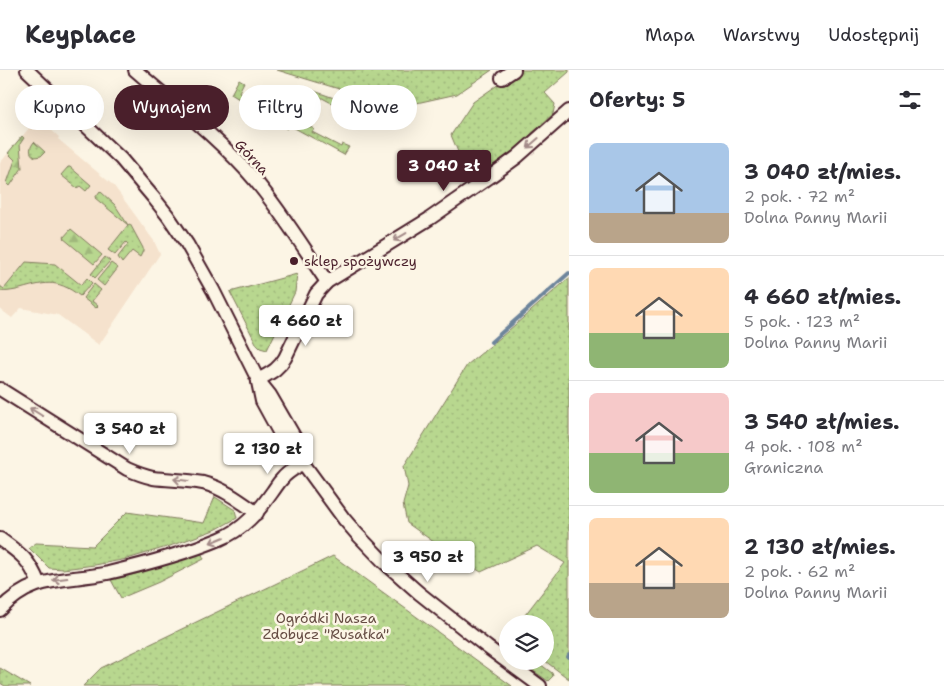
<!DOCTYPE html>
<html lang="pl">
<head>
<meta charset="utf-8">
<style>
	body { margin:0; font-family:"Shantell Sans",sans-serif; background:#f7f7f7; color:#2b2b33; height:100vh; display:flex; flex-direction:column; font-size:19px; white-space:nowrap }
	* { box-sizing:border-box; margin:0 }
	p { font-size:16px; color:#7c7c81 }
	.icon { flex:none; width:28px; height:28px; fill:none; stroke:currentColor; stroke-width:2; stroke-linecap:round; stroke-linejoin:round }
	.map { position:relative; flex:1; overflow:hidden }
	.drawer { display:flex; flex-direction:column; background:#fff; width:375px }
	.drawer>* { flex:none }
	.guide { position:absolute; left:15px; top:15px; width:475px; height:45px; display:flex; gap:10px }
	.buttons { position:absolute; left:499px; top:545px; display:grid; gap:10px }
	.buttons a { display:grid; place-items:center; width:55px; height:55px; border-radius:50%; background:#fff; box-shadow:0 5px 20px #0002; font-size:25px }
	.price { position:absolute; translate:-50% -42px; padding:0 11px; border-radius:5px; background:#fff; color:#222; font-size:16px; line-height:32px; filter:drop-shadow(0 1px 2px #0008) }
	.price::after { content:''; position:absolute; left:50%; top:30px; width:15px; height:11px; margin-left:-8px; background:inherit; clip-path:polygon(0 0,100% 0,50% 100%) }
	.price.selected { background:#4a1f2b; color:#fff }
	ul { padding:0; list-style:none }
	li { display:flex; align-items:center; gap:15px; height:125px; padding:0 20px }
	li+li { border-top:1px solid #e1e1e2 }
	li span { display:grid; place-items:center; flex:none; width:140px; height:100px; border-radius:8px; color:#555 }
	li>.icon { margin-inline-start:auto }
	span .icon { width:60px; height:60px; fill:#fffc; stroke-width:1 }
	li b { font-size:21px }
	h2 { display:flex; justify-content:space-between; align-items:center; height:60px; padding:0 20px; font-size:21px }
	.pill { padding:0 18px; border-radius:22px; background:#fff; box-shadow:0 5px 20px #0002; font-size:18px; line-height:45px }
	.pill.selected { background:#4a1f2b; color:#fff }
	header { display:flex; align-items:center; gap:30px; box-sizing:border-box; height:70px; padding:0 25px; background:#fff; border-bottom:1px solid #e1e1e2 }
	header strong { font-size:24px }
	nav { display:flex; gap:28px; margin-inline-start:auto; font-size:18px }
	main { display:flex; flex:1; min-height:0 }
	.map>svg:first-child { display:block }
</style>
</head>
<body>
<header>
<strong>Keyplace</strong>
<nav><a>Mapa</a><a>Warstwy</a><a>Udostępnij</a></nav>
</header>
<main>
<div class="map">
<svg width="569" height="616" viewBox="0 0 569 616">
	<defs>
		<pattern id="grass-dots" width="8" height="8" patternUnits="userSpaceOnUse" patternTransform="scale(1.25)"><rect width="8" height="8" fill="#b8d78f"/><path d="M2 2h.1M6 6h.1" fill="none" stroke="#a0b87c" stroke-width="1.8" stroke-linecap="round"/></pattern>
		<pattern id="forest-firs" width="22" height="20" patternUnits="userSpaceOnUse" patternTransform="scale(1.25)"><rect width="22" height="20" fill="#b8d78f"/><path d="M5 1l3.5 6h-7zM16 11l3.5 6h-7z" fill="#a0b87c"/></pattern>
	</defs>
	<rect width="100%" height="100%" fill="#fcf5e5"/>
	<filter id="ink" filterUnits="userSpaceOnUse"><feTurbulence type="fractalNoise" baseFrequency=".02" numOctaves="2"/><feDisplacementMap in="SourceGraphic" scale="10" xChannelSelector="R" yChannelSelector="G"/><feConvolveMatrix kernelMatrix="1 2 1 2 8 2 1 2 1" color-interpolation-filters="sRGB"/></filter>
	<g filter="url(#ink)">
		<polygon fill="#f5e2cd" points="39,46 48,57 59,67 58,69 114,116 154,171 160,184 99,275 58,245 21,238 12,248 0,239 0,93"/>
		<g fill="url(#grass-dots)" stroke="#817b5d">
			<polygon points="277,0 492,0 457,24 403,36 362,26"/>
			<polygon points="519,0 569,0 569,2 545,23 555,34 553,44 528,67 526,74 471,113 451,65 473,32"/>
			<polygon points="239,9 244,12 239,22 265,37 266,35 274,39 273,40 303,57 305,54 314,59 312,62 341,77 342,74 349,77 344,85 289,55 287,59 231,24"/>
			<polygon points="300,16 368,40 363,50"/>
			<path d="M34 72 45 82 41 86 35 87C28 83 30 77 34 72Z"/>
			<polygon points="68,97 70,97 91,115 86,121 80,116 77,118 61,105"/>
			<polygon points="100,121 115,135 128,155 130,154 143,178 143,181 140,187 132,181 122,193 118,187 128,174 126,172 115,185 108,180 128,155 95,128"/>
			<polygon points="105,187 110,191 95,208 91,204"/>
			<path d="M26 192 55 194 81 215 87 208 92 213 80 226C55 207 44 213 16 220 10 221 6 222 0 221V216L4 219Z"/>
			<polygon points="111,193 118,198 104,216 97,210"/>
			<polygon points="297,204 295,222 267,280 260,278 257,275 230,222"/>
			<polygon points="569,208 569,609 545,591 545,554 518,554 565,493 537,476 481,502 438,475 407,453 403,434 408,416 404,396 467,295 501,267"/>
			<polygon points="94,214 101,220 92,231 98,236 96,238 83,228"/>
			<polygon points="215,427 235,440 237,448 217,459 170,476 127,489 95,495 63,499 49,498 29,478 36,473 93,476 127,442 204,453"/>
			<polygon points="200,480 204,489 159,512 121,528 111,510 139,503"/>
			<polygon points="333,486 512,616 83,616 101,598"/>
			<polygon points="519,591 536,591 552,603 553,606 548,611"/>
			<polygon points="0,598 30,616 5,616 0,613"/>
		</g>
		<g fill="url(#forest-firs)" stroke="#817b5d">
			<polygon points="22,66 24,68 20,74 22,98 10,116 7,113 15,90 8,83"/>
			<polygon points="71,159 102,185 94,194 63,168"/>
		</g>
		<g fill="none" stroke-linecap="round" stroke-linejoin="round">
			<g stroke="#6d849b" stroke-width="4">
				<polyline points="491,272 569,203"/>
				<polyline points="568,587 569,585"/>
			</g>
			<g stroke="#4a1f2b" stroke-width="16">
				<g id="street">
					<polyline points="27,0 121,89 153,127 168,146 187,174 213,220 258,310 270,325 295,368 303,393"/>
					<path d="M135 0C175 35 219 68 254 109 281 141 303 177 327 212"/>
					<polyline points="502,8 514,0"/>
					<path d="M258 310C270 303 278 300 285 288L316 224 327 212 429 149 491 106 517 87 569 41"/>
					<polyline points="258,312 262,331 285,373 303,393 344,449 357,464 384,492 419,523 487,577 540,616"/>
					<path d="M0 319 127 399C136 403 144 406 153 408 169 410 186 410 203 413 223 418 240 431 257 443"/>
					<path d="M0 469C21 484 29 489 39 514"/>
					<path d="M0 540C33 504 65 512 108 503 146 494 184 484 220 469 243 460 259 441 273 421 276 417 278 413 282 409 287 402 296 398 303 393"/>
				</g>
			</g>
			<use href="#street" stroke="#fcf5e5" stroke-width="12"/>
		</g>
		<defs><path id="oneway-shaft" d="M-6 0H5M1.5-3L5.5 0L1.5 3" fill="none" stroke-width="1.6" stroke-linecap="round" stroke-linejoin="round" transform="scale(1.25)"/></defs>
		<g stroke="#a38a88">
			<use href="#oneway-shaft" transform="translate(533 73) rotate(139)"/>
			<use href="#oneway-shaft" transform="translate(400 167) rotate(149)"/>
			<use href="#oneway-shaft" transform="translate(36 342) rotate(-148)"/>
			<use href="#oneway-shaft" transform="translate(181 410) rotate(-172)"/>
			<use href="#oneway-shaft" transform="translate(217 470) rotate(158)"/>
			<use href="#oneway-shaft" transform="translate(60 509) rotate(173)"/>
		</g>
	</g>
	<circle fill="#4a1f2b" stroke="#fcf5e5" stroke-width="2" cx="294" cy="191" r="5"/>
	<g text-anchor="middle" dominant-baseline="central" stroke-width="5" stroke-linejoin="round" paint-order="stroke">
		<g font-size="14" fill="#4a1f2b" stroke="#fcf5e5">
			<text transform="translate(252 87) rotate(47)">Górna</text>
		</g>
		<g font-size="14" fill="#4a1f2b" stroke="#fcf5e5" text-anchor="start">
			<text x="304" y="191">sklep spożywczy</text>
		</g>
		<g font-size="14" fill="#664d44" stroke="#fcf5e5">
			<text x="326" y="548">Ogródki Nasza<tspan x="326" dy="16">Zdobycz "Rusałka"</tspan></text>
		</g>
	</g>
</svg>
<div class="buttons">
<a><svg class="icon" aria-label="layers" viewBox="0 0 24 24"><path d="M12 4l9 5-9 5-9-5zM3 14l9 5 9-5"/></svg></a>
</div>
<b class="price selected" style="left:444px;top:122px">3 040 zł</b>
<b class="price" style="left:306px;top:277px">4 660 zł</b>
<b class="price" style="left:130px;top:385px">3 540 zł</b>
<b class="price" style="left:268px;top:405px">2 130 zł</b>
<b class="price" style="left:428px;top:513px">3 950 zł</b>
<div class="guide">
<a class="pill">Kupno</a>
<a class="pill selected">Wynajem</a>
<a class="pill">Filtry</a>
<a class="pill">Nowe</a>
</div>
</div>
<section class="drawer">
<h2>Oferty: 5<svg class="icon" aria-label="filters" viewBox="0 0 24 24"><path d="M4 7h16M4 17h16"/><circle cx="9" cy="7" r="2"/><circle cx="15" cy="17" r="2"/></svg></h2>
<ul>
<li><span style="background:linear-gradient(#a9c7e8 70%,#b9a48a 0)"><svg class="icon" aria-label="home" viewBox="0 0 24 24"><path d="M3 11l9-7 9 7M6 9v11h12V9"/></svg></span><div><b>3 040 zł/mies.</b><p>2 pok. · 72 m²</p><p>Dolna Panny Marii</p></div></li>
<li><span style="background:linear-gradient(#ffd9b3 65%,#8fb573 0)"><svg class="icon" aria-label="home" viewBox="0 0 24 24"><path d="M3 11l9-7 9 7M6 9v11h12V9"/></svg></span><div><b>4 660 zł/mies.</b><p>5 pok. · 123 m²</p><p>Dolna Panny Marii</p></div></li>
<li><span style="background:linear-gradient(#f6c9c9 60%,#8fb573 0)"><svg class="icon" aria-label="home" viewBox="0 0 24 24"><path d="M3 11l9-7 9 7M6 9v11h12V9"/></svg></span><div><b>3 540 zł/mies.</b><p>4 pok. · 108 m²</p><p>Graniczna</p></div></li>
<li><span style="background:linear-gradient(#ffd9b3 65%,#b9a48a 0)"><svg class="icon" aria-label="home" viewBox="0 0 24 24"><path d="M3 11l9-7 9 7M6 9v11h12V9"/></svg></span><div><b>2 130 zł/mies.</b><p>2 pok. · 62 m²</p><p>Dolna Panny Marii</p></div></li>
</ul>
</section>
</main>
</body>
</html>
